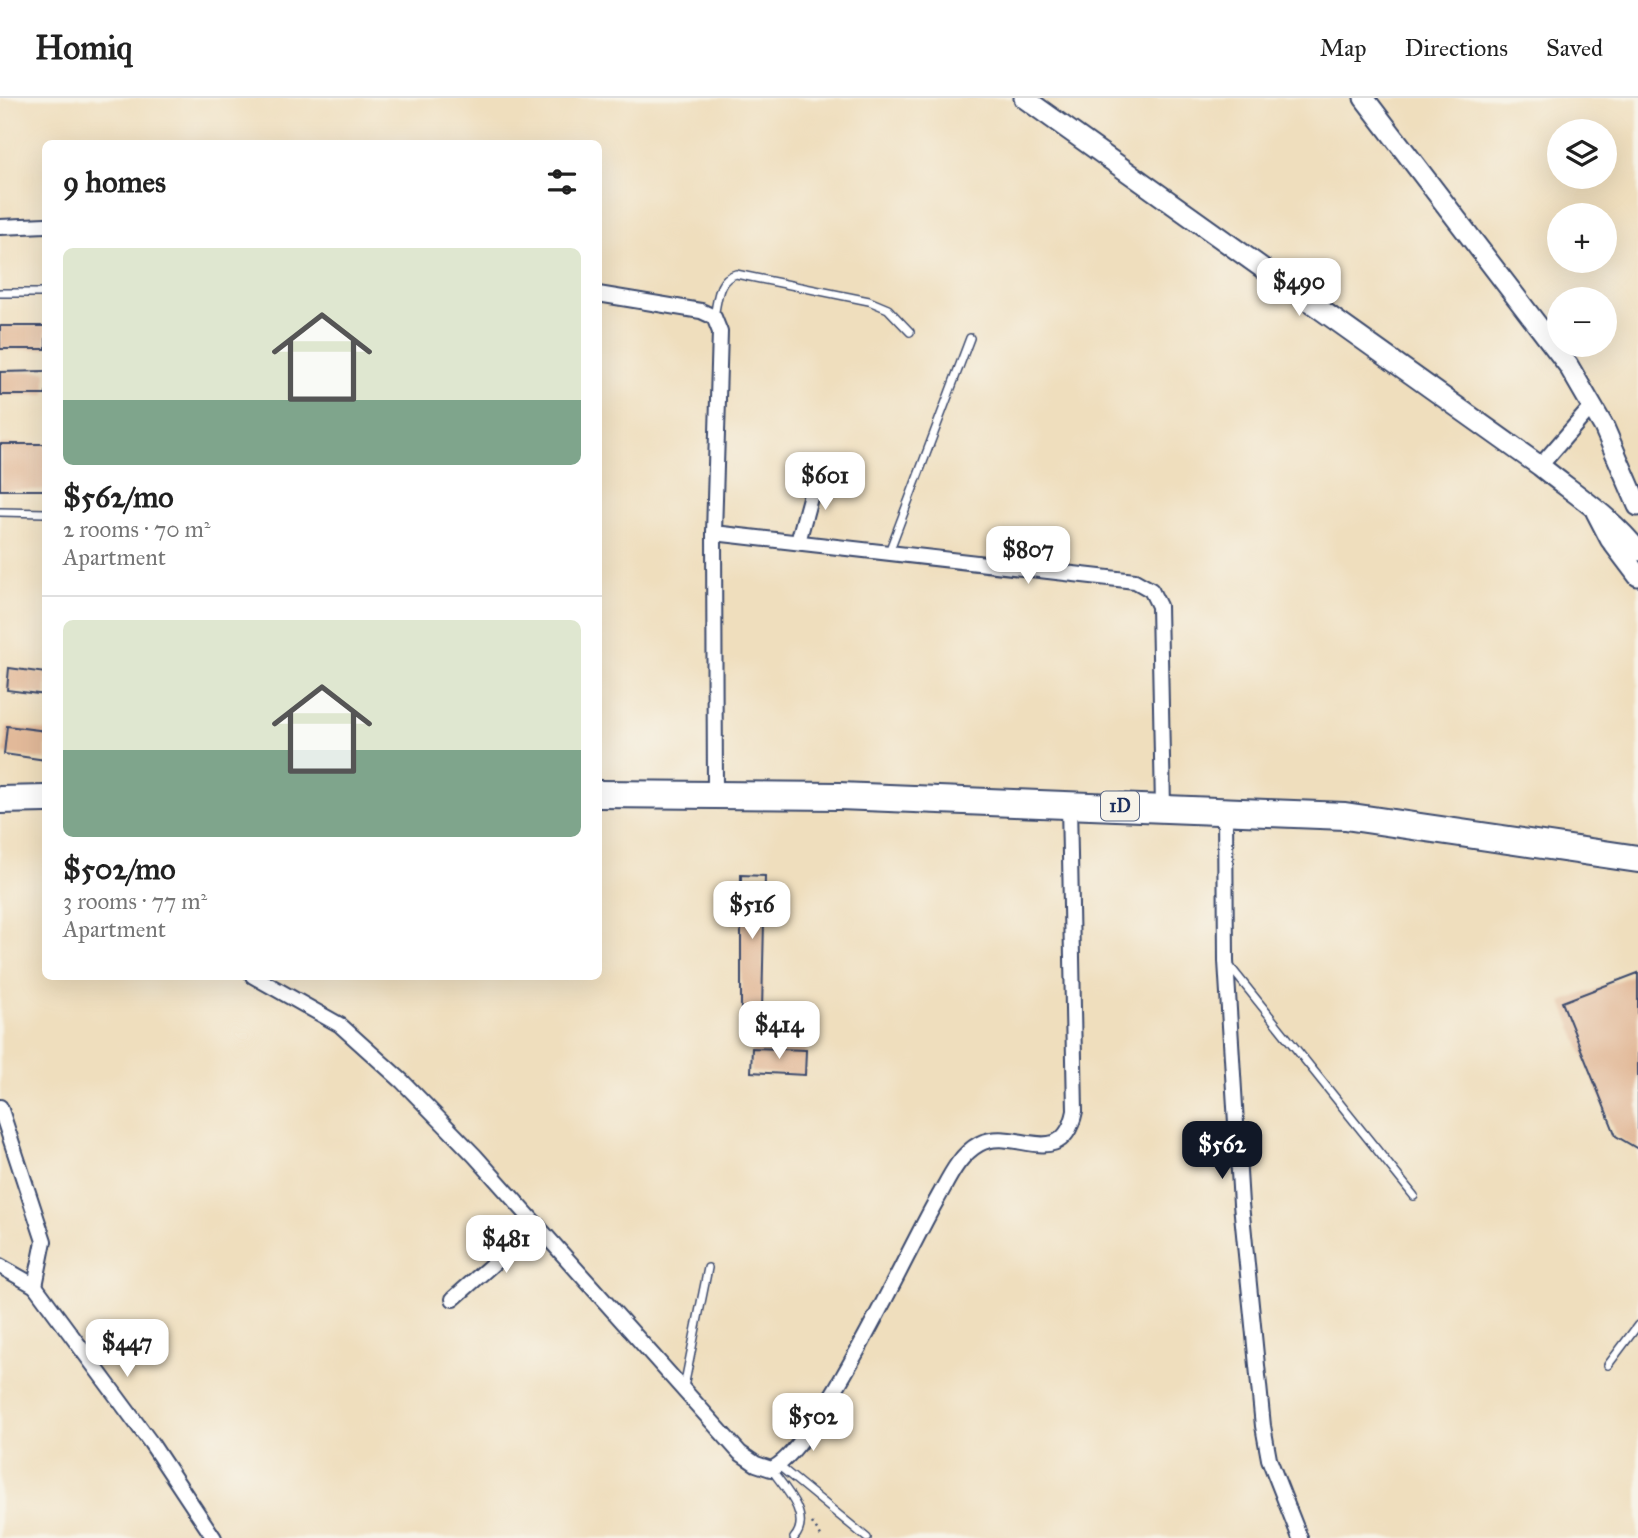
<!DOCTYPE html>
<html lang="en">
<head>
<meta charset="utf-8">
<style>
	body { margin:0; font-family:"IM FELL Great Primer",serif; background:#f6f6f6; color:#222; height:100vh; display:flex; flex-direction:column; font-size:26px; white-space:nowrap }
	* { box-sizing:border-box; margin:0 }
	p { font-size:23px; color:#767676 }
	.icon { flex:none; width:38px; height:38px; fill:none; stroke:currentColor; stroke-width:2; stroke-linecap:round; stroke-linejoin:round }
	.map { position:relative; flex:1; overflow:hidden }
	.drawer { position:absolute; left:42px; top:42px; width:560px; height:840px; display:flex; flex-direction:column; background:#fff; border-radius:10px; box-shadow:0 7px 28px #0002 }
	.drawer>* { flex:none }
	.controls { position:absolute; left:1547px; top:21px; display:grid; gap:14px }
	.controls a { display:grid; place-items:center; width:70px; height:70px; border-radius:50%; background:#fff; box-shadow:0 7px 28px #0002; font-size:35px }
	.price { position:absolute; translate:-50% -60px; padding:0 16px; border-radius:14px; background:#fff; color:#222; font-size:23px; line-height:46px; filter:drop-shadow(0 2px 4px #0008) }
	.price::after { content:''; position:absolute; left:50%; top:42px; width:21px; height:16px; margin-left:-10px; background:inherit; clip-path:polygon(0 0,100% 0,50% 100%) }
	.price.current { background:#111827; color:#fff }
	ul { padding:0; list-style:none }
	li { display:grid; align-content:center; gap:14px; height:371px; padding:0 21px }
	li+li { border-top:2px solid #e0e0e0 }
	li span { display:grid; place-items:center; height:217px; border-radius:10px; color:#555 }
	li>.icon { margin-inline-start:auto }
	span .icon { width:126px; height:126px; fill:#fffc; stroke-width:1 }
	li b { font-size:30px }
	h2 { display:flex; justify-content:space-between; align-items:center; height:84px; padding:0 21px; font-size:30px }
	header { display:flex; align-items:center; gap:42px; box-sizing:border-box; height:98px; padding:0 35px; background:#fff; border-bottom:2px solid #e0e0e0 }
	header strong { font-size:33px }
	nav { display:flex; gap:38px; margin-inline-start:auto; font-size:24px }
	.map>svg:first-child { display:block }
</style>
</head>
<body>
<header>
<strong>Homiq</strong>
<nav><a>Map</a><a>Directions</a><a>Saved</a></nav>
</header>
<div class="map">
<svg width="1638" height="1440" viewBox="0 0 1638 1440">
	<rect width="100%" height="100%" fill="#f7f3e8"/>
	<filter id="ink" filterUnits="userSpaceOnUse"><feTurbulence type="fractalNoise" baseFrequency=".0143" numOctaves="2"/><feDisplacementMap in="SourceGraphic" scale="14" xChannelSelector="R" yChannelSelector="G"/><feConvolveMatrix kernelMatrix="1 2 1 2 8 2 1 2 1" color-interpolation-filters="sRGB"/></filter>
	<filter id="wash" filterUnits="userSpaceOnUse"><feTurbulence type="fractalNoise" baseFrequency=".00686" numOctaves="4" result="noise"/><feDisplacementMap in="SourceGraphic" scale="28" xChannelSelector="R" yChannelSelector="G"/><feGaussianBlur stdDeviation="1.57" result="paint"/><feColorMatrix in="noise" values="0 0 0 0 0 0 0 0 0 0 0 0 0 0 0 0 0 1.4 0 .05"/><feComposite in="paint" operator="in"/></filter>
	<g filter="url(#wash)">
		<rect width="100%" height="100%" fill="#efdebd"/>
		<g id="blocks">
			<g fill="#e2b999">
				<rect x="0" y="228" width="46" height="23"/>
				<polygon points="46,273 46,297 0,297 0,274"/>
				<rect x="0" y="346" width="46" height="46"/>
				<polygon points="9,570 46,575 46,597 7,592"/>
				<polygon points="7,628 46,633 46,662 4,656"/>
				<polygon points="741,777 765,778 762,912 741,911"/>
				<polygon points="1638,875 1638,1051 1616,1038 1562,904"/>
				<polygon points="752,950 806,952 805,977 751,974"/>
			</g>
		</g>
	</g>
	<g filter="url(#ink)">
		<use href="#blocks" fill-opacity="0" stroke="#3b496c" stroke-width="2"/>
		<g fill="none" stroke-linecap="round" stroke-linejoin="round">
			<g stroke="#3b496c" stroke-width="10">
				<g id="lane">
					<polyline points="0,195 46,195"/>
					<path d="M714 218C718 202 717 181 736 176L869 203 888 211 910 234"/>
					<polyline points="0,414 46,415"/>
					<polyline points="889,454 970,240"/>
					<polyline points="1228,866 1414,1098"/>
					<polyline points="1608,1267 1638,1227"/>
					<polyline points="684,1289 708,1170"/>
					<polyline points="779,1368 867,1440"/>
					<path d="M771 1371C784 1389 813 1419 794 1440"/>
				</g>
			</g>
			<g stroke="#3b496c" stroke-width="18">
				<g id="street">
					<polyline points="0,129 46,127"/>
					<polyline points="598,196 701,213 714,219 720,234 714,435 715,696"/>
					<polyline points="1540,368 1592,308"/>
					<polyline points="714,435 1135,483 1151,492 1159,508 1163,709"/>
					<polyline points="798,444 817,374"/>
					<polyline points="1225,712 1226,863 1241,1106 1263,1328 1269,1361 1300,1440"/>
					<path d="M253 878 340 927 402 983 475 1058 740 1355 756 1366 771 1371C816 1352 906 1156 935 1105 947 1085 957 1058 979 1046 1014 1027 1062 1076 1075 1013L1069 706"/>
					<polyline points="0,1009 44,1143 35,1188"/>
					<polyline points="0,1168 35,1188 151,1345 214,1440"/>
					<polyline points="453,1201 537,1127"/>
				</g>
			</g>
			<g stroke="#3b496c" stroke-width="23">
				<g id="secondary">
					<path d="M1024 0 1540 368C1573 395 1612 419 1638 453"/>
					<polyline points="1364,0 1568,267 1604,329 1638,408"/>
					<polyline points="1596,414 1610,441 1638,478"/>
				</g>
			</g>
			<g stroke="#3b496c" stroke-width="30">
				<g id="highway">
					<polyline points="598,696 839,698 1345,718 1638,761"/>
					<polyline points="0,702 46,701"/>
				</g>
			</g>
			<polyline stroke="#3b496c" stroke-width="2.5" stroke-dasharray="2 5" stroke-linecap="butt" points="812,1425 822,1440"/>
			<use href="#lane" stroke="#fff" stroke-width="7"/>
			<use href="#street" stroke="#fff" stroke-width="14"/>
			<use href="#secondary" stroke="#fff" stroke-width="19"/>
			<use href="#highway" stroke="#fff" stroke-width="26"/>
		</g>
	</g>
	<g text-anchor="middle" dominant-baseline="central" stroke-width="5" stroke-linejoin="round" paint-order="stroke">
		<rect fill="#f7f3e8" stroke="#5d6a87" stroke-width="2" x="1101" y="693.5" width="38" height="29" rx="5"/>
		<g font-size="18" font-weight="bold" fill="#1b2f5e">
			<text x="1120" y="708">1D</text>
		</g>
	</g>
</svg>
<div class="controls">
<a><svg class="icon" aria-label="layers" viewBox="0 0 24 24"><path d="M12 4l9 5-9 5-9-5zM3 14l9 5 9-5"/></svg></a>
<a>+</a>
<a>−</a>
</div>
<b class="price" style="left:1299px;top:220px">$490</b>
<b class="price" style="left:825px;top:414px">$601</b>
<b class="price" style="left:1028px;top:488px">$807</b>
<b class="price" style="left:752px;top:843px">$516</b>
<b class="price" style="left:779px;top:963px">$414</b>
<b class="price current" style="left:1222px;top:1083px">$562</b>
<b class="price" style="left:506px;top:1177px">$481</b>
<b class="price" style="left:127px;top:1281px">$447</b>
<b class="price" style="left:813px;top:1355px">$502</b>
<section class="drawer">
<h2>9 homes<svg class="icon" aria-label="filters" viewBox="0 0 24 24"><path d="M4 7h16M4 17h16"/><circle cx="9" cy="7" r="2"/><circle cx="15" cy="17" r="2"/></svg></h2>
<ul>
<li><span style="background:linear-gradient(#dfe7d0 70%,#7fa58c 0)"><svg class="icon" aria-label="home" viewBox="0 0 24 24"><path d="M3 11l9-7 9 7M6 9v11h12V9"/></svg></span><div><b>$562/mo</b><p>2 rooms · 70 m²</p><p>Apartment</p></div></li>
<li><span style="background:linear-gradient(#dfe7d0 60%,#7fa58c 0)"><svg class="icon" aria-label="home" viewBox="0 0 24 24"><path d="M3 11l9-7 9 7M6 9v11h12V9"/></svg></span><div><b>$502/mo</b><p>3 rooms · 77 m²</p><p>Apartment</p></div></li>
</ul>
</section>
</div>
</body>
</html>
